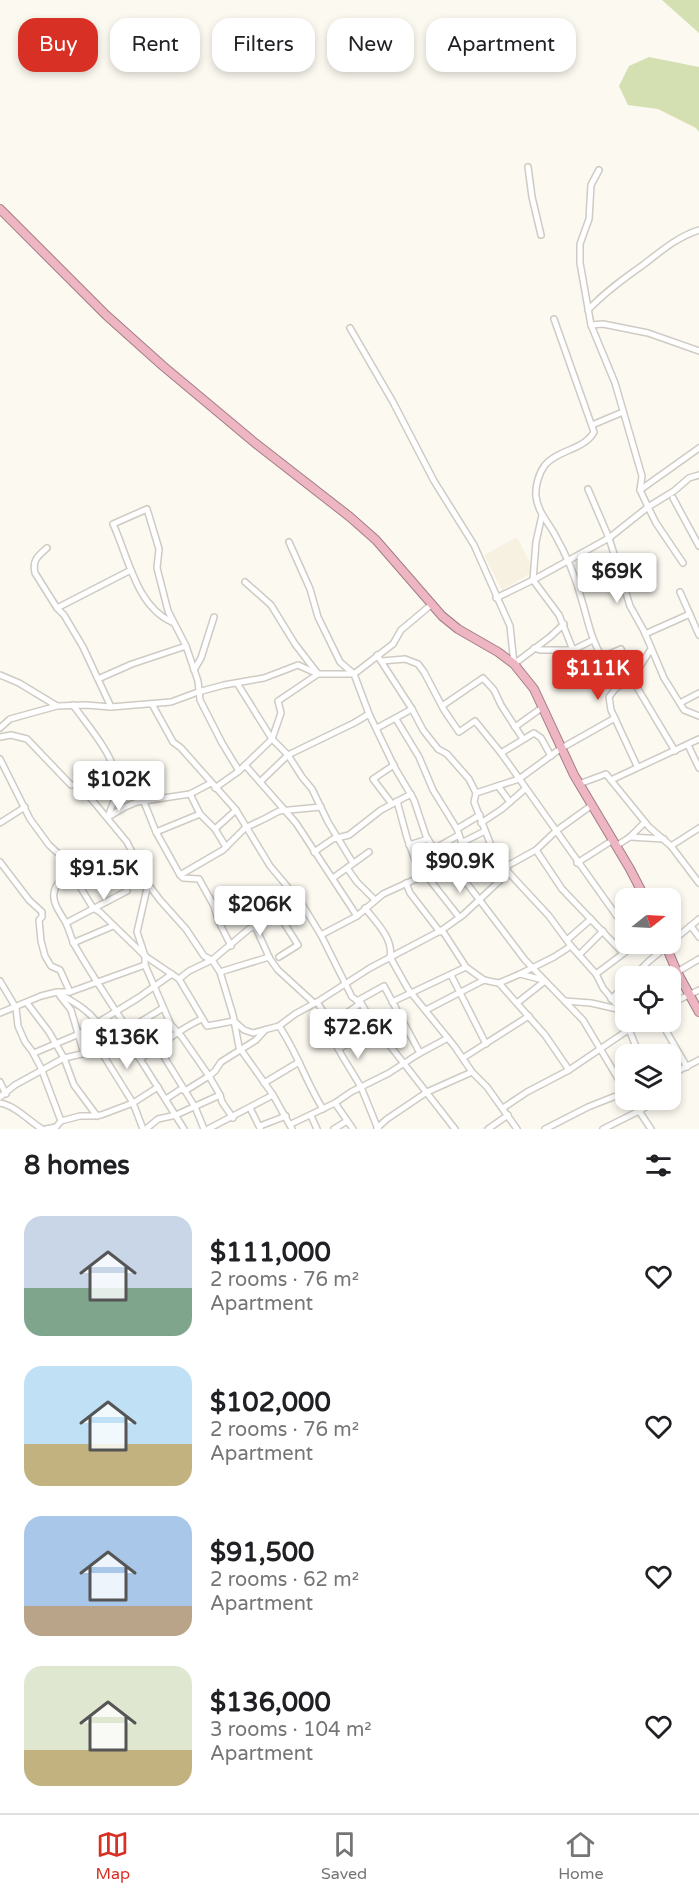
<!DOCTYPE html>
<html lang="en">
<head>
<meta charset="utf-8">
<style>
	body { margin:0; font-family:"Varela Round",sans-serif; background:#f6f6f6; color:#202124; height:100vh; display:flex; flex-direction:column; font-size:22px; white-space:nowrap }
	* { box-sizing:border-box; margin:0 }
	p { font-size:20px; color:#757577 }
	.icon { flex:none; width:33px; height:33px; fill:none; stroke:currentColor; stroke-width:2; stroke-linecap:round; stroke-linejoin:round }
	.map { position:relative; height:1129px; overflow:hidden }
	.panel { display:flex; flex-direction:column; background:#fff; flex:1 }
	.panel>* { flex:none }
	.top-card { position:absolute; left:18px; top:18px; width:663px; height:54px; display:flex; gap:12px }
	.needle { width:39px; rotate:72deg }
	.controls { position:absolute; left:615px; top:888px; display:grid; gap:12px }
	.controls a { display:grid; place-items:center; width:66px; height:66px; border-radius:12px; background:#fff; box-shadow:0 3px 9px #0003; font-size:30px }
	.price { position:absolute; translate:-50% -51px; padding:0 14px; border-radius:6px; background:#fff; color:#222; font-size:20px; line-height:39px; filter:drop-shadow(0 2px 3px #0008) }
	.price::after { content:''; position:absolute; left:50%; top:36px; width:18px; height:14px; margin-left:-9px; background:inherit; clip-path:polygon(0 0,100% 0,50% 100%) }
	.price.current { background:#d93025; color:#fff }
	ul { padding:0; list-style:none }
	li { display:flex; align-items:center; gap:18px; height:150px; padding:0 24px }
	li span { display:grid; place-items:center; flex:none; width:168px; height:120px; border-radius:18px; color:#555 }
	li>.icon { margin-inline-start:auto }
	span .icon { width:72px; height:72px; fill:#fffc; stroke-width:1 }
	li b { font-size:26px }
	h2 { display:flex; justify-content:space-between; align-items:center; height:72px; padding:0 24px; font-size:26px }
	.tag { padding:0 21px; border-radius:18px; background:#fff; box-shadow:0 3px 9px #0003; font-size:21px; line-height:54px }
	.tag.current { background:#d93025; color:#fff }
	.tabs { display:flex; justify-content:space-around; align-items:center; height:84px; border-top:2px solid #e0e0e0; background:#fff; font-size:16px; color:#757577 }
	.tabs a { display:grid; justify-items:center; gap:3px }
	.tabs .current { color:#d93025 }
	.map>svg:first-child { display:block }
</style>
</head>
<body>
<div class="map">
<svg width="699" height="1129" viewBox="0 0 699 1129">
	<rect width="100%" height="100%" fill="#fcf9f1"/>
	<polygon fill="#f7f1e1" points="517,537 534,571 502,590 484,555"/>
	<g fill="#d4e0b1">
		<polygon points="662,0 699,0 699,33"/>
		<polygon points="649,57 699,67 699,132 696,128 658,109 628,105 619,86 629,66"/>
	</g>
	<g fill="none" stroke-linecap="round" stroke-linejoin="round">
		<g stroke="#cfcbc4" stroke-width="8">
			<g id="minor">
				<polyline points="528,167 532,197 541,235"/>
				<path d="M588 310C605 292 623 279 643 265 661 251 677 237 699 230"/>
				<path d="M554 319 594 432C584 450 557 450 545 465 539 473 535 486 536 496 537 510 547 521 554 533 566 554 576 578 582 601 588 621 591 639 602 657"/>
				<polyline points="591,325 603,324 648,333 699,351"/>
				<polyline points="350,328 393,402 434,481 474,545 510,626 514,664"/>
				<polyline points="592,425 623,412"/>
				<polyline points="588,489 609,538 630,606 644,631 664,678 684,710 699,716"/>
				<polyline points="640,490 699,448"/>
				<polyline points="673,498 699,546"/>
				<polyline points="542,515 536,542 533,580 559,615 573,650"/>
				<polyline points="289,542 310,589 318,617 340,662 354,674 369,714 395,768 414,800 426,836 431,844 459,873 525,960 583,1020 626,1092"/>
				<path d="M47 548C38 556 32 560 35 573L57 608 64 615 83 647 111 707"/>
				<polyline points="683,563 656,523 648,507 674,491 689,478 699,475"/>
				<polyline points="680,592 699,635"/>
				<polyline points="496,598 533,580 609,538 648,507 640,490 642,476 615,383 591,325 580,263 580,244 589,219 591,185 599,170"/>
				<polyline points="57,608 131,570"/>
				<path d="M172 622C136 606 128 556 113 524L147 509 159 549 157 568 168 611 186 646 198 681 200 700 222 743 239 771"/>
				<polyline points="645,634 690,614"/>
				<polyline points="534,648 540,650 573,650 593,640"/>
				<polyline points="377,655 412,709 423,730 438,749 447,754 469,779 476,793 474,802 494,853 498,861 549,916 571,946 596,974 603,988 621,1010 626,1020"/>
				<polyline points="382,661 405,659 418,664 424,672 444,710 459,732 475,721 501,753 534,733 541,738 551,756"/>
				<polyline points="514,664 550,637 564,624"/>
				<polyline points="194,670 201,658 214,617"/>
				<polyline points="0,675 19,683 57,706 86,705 111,707 171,702 198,692 224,685 264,678 298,665 318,674 354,674 393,644 401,630 432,604"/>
				<polyline points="98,679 132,664 186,646"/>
				<polyline points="567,680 599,663 602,657 621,649 632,679 675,751"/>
				<polyline points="237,683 272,739 288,755 302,777 312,789 328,822 353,863"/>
				<polyline points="680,703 699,693"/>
				<polyline points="152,704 173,742 181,748 236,810 270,866 302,904 321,935 352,997 361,1003 377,1029 455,1129"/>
				<path d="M73 705C88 726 118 759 117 786 117 796 111 808 108 817"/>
				<polyline points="442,706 483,678 494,690 501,705 523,739"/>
				<polyline points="396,719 419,757 433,790 457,829 470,865 459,873"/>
				<polyline points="515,727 543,707"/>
				<polyline points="0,728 10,719 57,706"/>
				<polyline points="377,728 412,709"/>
				<polyline points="0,737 11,735 27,739 71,785 77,785 83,789 127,842 148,884 160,900 186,929 204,956 212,960 220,972 233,1015 239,1047 273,1095 292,1129"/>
				<polyline points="688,745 699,768"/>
				<polyline points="501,753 626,929"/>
				<polyline points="0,759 30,819 49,845 62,857 93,908 100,912 145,956 179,979 207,1026 234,1021"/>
				<polyline points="245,765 296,823 357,916"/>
				<polyline points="637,766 611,710 609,697 616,688 632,679 651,649"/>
				<polyline points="611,780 699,739"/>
				<polyline points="260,782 288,755 354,723 369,714"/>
				<polyline points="579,784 606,774 649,827 671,846 699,883"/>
				<polyline points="498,786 510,802"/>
				<polyline points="215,788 239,771 272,739 281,713 278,701 318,674 295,644 271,605 245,582"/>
				<polyline points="476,793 519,779 560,749 615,718"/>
				<polyline points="190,794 200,814 215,829 226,847"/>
				<polyline points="397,801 407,838 420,874 426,875 459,917"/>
				<polyline points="144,802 156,832 180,875 183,878 199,879 214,906 218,920 231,946"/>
				<polyline points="392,804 373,779 394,765"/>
				<polyline points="108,817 125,807 137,802 190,794 211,783"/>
				<polyline points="0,823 25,807"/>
				<polyline points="481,823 502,809 525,789"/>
				<polyline points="215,829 236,810"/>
				<polyline points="457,829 480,815"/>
				<polyline points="156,832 200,814"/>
				<polyline points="630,837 664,839"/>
				<polyline points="461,843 485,831"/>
				<polyline points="409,845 428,839"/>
				<polyline points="616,846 630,837 645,822"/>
				<polyline points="671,846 699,828"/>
				<polyline points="434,849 459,835"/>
				<polyline points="536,850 562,889 623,953"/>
				<polyline points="314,852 333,839 349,835 381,810 411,794"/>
				<polyline points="0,862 29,900 42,912 42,917 39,920 41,941 45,956 51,966 60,970 70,992"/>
				<polyline points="577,863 613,840"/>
				<polyline points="347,868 357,882 375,900"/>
				<path d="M71 872C64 878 55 883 54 893 52 903 61 914 66 923 69 930 71 937 74 944 91 974 110 1002 129 1031"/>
				<polyline points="180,875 223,850 245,828 266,818 279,811 321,807"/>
				<polyline points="333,878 369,852"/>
				<polyline points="406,883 410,893 440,932"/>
				<polyline points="148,884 137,932 145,956 145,965 171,1025 182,1037 209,1076 220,1095 222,1102 233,1118"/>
				<path d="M365 908C375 921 394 939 390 957L408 989 455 1047 472 1072 487 1087 517 1129"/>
				<polyline points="279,915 298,945 279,957"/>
				<polyline points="66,923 127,891"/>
				<polyline points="255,926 270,959 278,970 314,1003"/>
				<polyline points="691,926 699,937"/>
				<polyline points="442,930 466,967 484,980 493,982 499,983 520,974 554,957 571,946"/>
				<polyline points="321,935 357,916 383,894 418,878 421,869 440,855"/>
				<polyline points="567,940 591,919"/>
				<polyline points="73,943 113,926"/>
				<polyline points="670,943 699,919"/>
				<polyline points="579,955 603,931"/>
				<polyline points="220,972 269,957"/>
				<polyline points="677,972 699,959"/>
				<polyline points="520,974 543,980"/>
				<polyline points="596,974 636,944"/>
				<polyline points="451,975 486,1044"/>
				<polyline points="634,976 649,961 670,944"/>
				<polyline points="179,979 189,971 212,960 249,929 302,904"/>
				<polyline points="0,981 16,1008 18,1026 25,1042 32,1051 41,1068 61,1121 56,1127 46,1129"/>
				<polyline points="499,983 545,1035 569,1070"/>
				<path d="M58 993C72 1001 89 1010 98 1024 103 1032 105 1038 112 1044"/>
				<polyline points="60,996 71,1010 84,1054"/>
				<polyline points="611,999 626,985"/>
				<polyline points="357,1001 384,986 420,1053"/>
				<polyline points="565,1001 591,1003 626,1011"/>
				<polyline points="317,1002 328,1019 329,1030 341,1054 361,1087 378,1129"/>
				<polyline points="392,1002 466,967"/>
				<polyline points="27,1003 49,1032 64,1058 74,1085 97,1116"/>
				<polyline points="517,1003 545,981"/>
				<polyline points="670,1004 699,990"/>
				<polyline points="426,1010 484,980"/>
				<polyline points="0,1013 41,996 57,992 70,992 145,965"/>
				<polyline points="142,1021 195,1107 204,1129"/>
				<polyline points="235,1022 244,1030 253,1033 279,1026 295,1014 317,1002 370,968 442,930 463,915 508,873 507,866 536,850 556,831 592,805"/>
				<polyline points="626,1022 639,1054"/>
				<polyline points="661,1022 687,1067"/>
				<path d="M279 1026C297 1052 306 1082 323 1109"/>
				<polyline points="328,1026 361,1003"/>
				<polyline points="123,1039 140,1059 184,1129"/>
				<polyline points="338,1049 377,1029"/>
				<polyline points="100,1050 133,1103 158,1087"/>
				<polyline points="34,1053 79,1034 138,998 172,974"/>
				<polyline points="463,1058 529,1016"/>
				<path d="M140 1059C161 1046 178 1029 202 1019"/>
				<polyline points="670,1075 699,1060"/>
				<polyline points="0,1082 6,1094"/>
				<polyline points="264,1083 299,1062"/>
				<polyline points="0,1097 15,1085 64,1058 100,1050 123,1039 129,1031 142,1021 163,1008"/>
				<polyline points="166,1099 181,1089 185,1091 209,1076 215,1071 221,1062 256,1040 265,1030"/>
				<polyline points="631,1100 639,1111 657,1100"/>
				<path d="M0 1103C16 1106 29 1121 42 1129"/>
				<polyline points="335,1103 353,1129"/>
				<polyline points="250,1108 260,1128"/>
				<polyline points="503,1108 527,1092 569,1070 640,1022"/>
				<polyline points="311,1116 317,1129"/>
				<polyline points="61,1121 80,1116 93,1116 101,1115 133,1103 143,1129"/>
				<polyline points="291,1124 335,1103 351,1092 389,1073 420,1053 448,1038"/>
				<polyline points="260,1126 286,1116"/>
				<polyline points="377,1128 387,1119 427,1092 472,1072"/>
				<polyline points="146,1129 158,1119 176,1115 220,1095"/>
				<polyline points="208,1129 273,1095"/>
				<polyline points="334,1129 347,1121"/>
				<polyline points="488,1129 508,1115"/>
				<polyline points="545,1129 588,1107 626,1092"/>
				<polyline points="603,1129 639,1111 651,1129"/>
			</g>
		</g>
		<g stroke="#a27d85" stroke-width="10">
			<g id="highway">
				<polyline points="0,209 106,315 163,366 255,443 350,517 376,540 442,616 458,629 498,652 514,664 534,689 574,775 630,869 645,898"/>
				<polyline points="665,944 677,972 699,1012"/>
			</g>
		</g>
		<use href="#minor" stroke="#fff" stroke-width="5"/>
		<use href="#highway" stroke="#eeb6c3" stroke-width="8"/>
	</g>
</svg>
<div class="controls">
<a><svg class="needle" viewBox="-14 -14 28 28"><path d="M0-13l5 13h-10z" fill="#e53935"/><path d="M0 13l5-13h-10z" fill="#757577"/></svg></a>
<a><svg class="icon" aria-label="locate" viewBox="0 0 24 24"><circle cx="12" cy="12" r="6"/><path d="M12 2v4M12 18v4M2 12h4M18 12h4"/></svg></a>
<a><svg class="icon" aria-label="layers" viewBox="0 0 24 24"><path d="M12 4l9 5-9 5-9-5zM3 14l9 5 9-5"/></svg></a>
</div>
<b class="price" style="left:617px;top:604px">$69K</b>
<b class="price current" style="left:598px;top:701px">$111K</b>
<b class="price" style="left:119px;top:812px">$102K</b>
<b class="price" style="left:460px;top:894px">$90.9K</b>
<b class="price" style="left:104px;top:901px">$91.5K</b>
<b class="price" style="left:260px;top:937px">$206K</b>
<b class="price" style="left:358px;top:1060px">$72.6K</b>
<b class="price" style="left:127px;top:1070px">$136K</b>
<div class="top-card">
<a class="tag current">Buy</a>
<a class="tag">Rent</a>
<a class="tag">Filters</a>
<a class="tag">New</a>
<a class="tag">Apartment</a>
</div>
</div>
<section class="panel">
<h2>8 homes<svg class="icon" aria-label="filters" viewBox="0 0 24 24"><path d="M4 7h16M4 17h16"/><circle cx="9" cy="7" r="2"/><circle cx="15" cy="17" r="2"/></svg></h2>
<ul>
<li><span style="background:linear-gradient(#c9d6e8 60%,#7fa58c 0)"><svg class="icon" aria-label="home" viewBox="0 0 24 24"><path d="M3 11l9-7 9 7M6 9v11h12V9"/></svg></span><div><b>$111,000</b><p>2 rooms · 76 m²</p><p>Apartment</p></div><svg class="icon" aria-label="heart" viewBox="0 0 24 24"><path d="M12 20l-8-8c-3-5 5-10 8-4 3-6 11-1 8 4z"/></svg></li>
<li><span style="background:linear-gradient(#bfe0f5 65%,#c2b280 0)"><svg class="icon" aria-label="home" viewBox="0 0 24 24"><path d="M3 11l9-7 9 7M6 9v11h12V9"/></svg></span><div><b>$102,000</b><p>2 rooms · 76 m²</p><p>Apartment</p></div><svg class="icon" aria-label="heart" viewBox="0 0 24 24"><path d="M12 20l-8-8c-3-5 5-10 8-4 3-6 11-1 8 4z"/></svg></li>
<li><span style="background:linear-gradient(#a9c7e8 75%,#b9a48a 0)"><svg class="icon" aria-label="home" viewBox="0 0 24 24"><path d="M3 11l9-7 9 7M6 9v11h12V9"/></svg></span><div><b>$91,500</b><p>2 rooms · 62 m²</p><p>Apartment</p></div><svg class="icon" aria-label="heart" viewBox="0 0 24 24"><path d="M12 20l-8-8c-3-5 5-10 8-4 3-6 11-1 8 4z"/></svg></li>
<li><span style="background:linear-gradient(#dfe7d0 70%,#c2b280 0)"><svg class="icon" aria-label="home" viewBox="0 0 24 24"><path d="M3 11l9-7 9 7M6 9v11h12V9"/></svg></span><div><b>$136,000</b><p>3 rooms · 104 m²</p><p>Apartment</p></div><svg class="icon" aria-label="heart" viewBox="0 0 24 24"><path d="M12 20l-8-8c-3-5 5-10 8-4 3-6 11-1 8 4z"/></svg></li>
</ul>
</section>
<nav class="tabs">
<a class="current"><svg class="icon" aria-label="map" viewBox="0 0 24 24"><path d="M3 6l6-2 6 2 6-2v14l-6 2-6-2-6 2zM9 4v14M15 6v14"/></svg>Map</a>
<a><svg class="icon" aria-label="saved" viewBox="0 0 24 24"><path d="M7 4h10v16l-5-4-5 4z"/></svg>Saved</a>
<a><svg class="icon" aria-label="home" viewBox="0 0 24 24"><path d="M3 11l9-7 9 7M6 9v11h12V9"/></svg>Home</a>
</nav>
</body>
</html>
